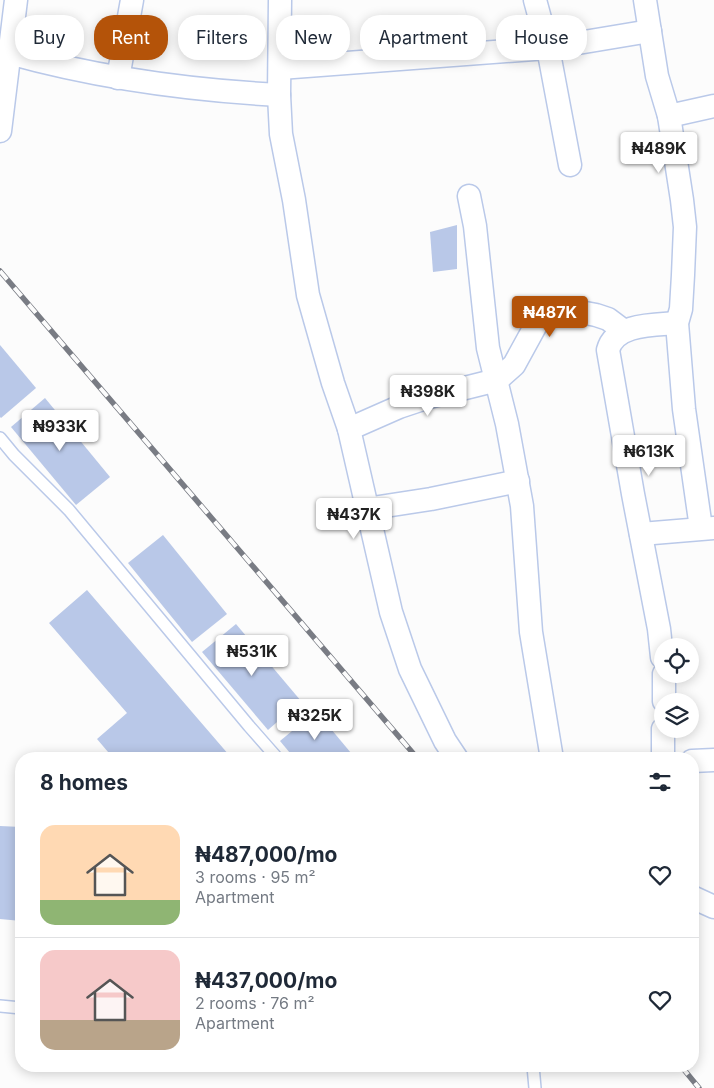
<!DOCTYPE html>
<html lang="en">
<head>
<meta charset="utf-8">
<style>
	body { margin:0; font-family:Inter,sans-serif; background:#f6f6f7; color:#1f2937; height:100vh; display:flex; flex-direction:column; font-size:19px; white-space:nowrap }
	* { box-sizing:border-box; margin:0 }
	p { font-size:16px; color:#747a83 }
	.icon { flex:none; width:28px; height:28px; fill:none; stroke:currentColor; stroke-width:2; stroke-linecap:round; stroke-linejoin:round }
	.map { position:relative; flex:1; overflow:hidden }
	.panel { position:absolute; left:15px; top:752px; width:684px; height:320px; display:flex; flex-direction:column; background:#fff; border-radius:20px; box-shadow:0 2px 12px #0003 }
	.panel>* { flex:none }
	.hud { position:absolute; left:15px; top:15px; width:685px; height:45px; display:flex; gap:10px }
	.tools { position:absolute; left:654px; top:638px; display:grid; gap:10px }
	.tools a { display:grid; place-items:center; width:45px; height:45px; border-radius:50%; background:#fff; box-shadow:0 2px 12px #0003; font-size:25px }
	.price { position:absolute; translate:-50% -42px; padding:0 11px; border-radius:5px; background:#fff; color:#222; font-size:16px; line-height:32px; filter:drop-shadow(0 1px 2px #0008) }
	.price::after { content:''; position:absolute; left:50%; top:30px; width:15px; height:11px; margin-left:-8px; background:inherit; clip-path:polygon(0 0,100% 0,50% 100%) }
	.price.on { background:#b45309; color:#fff }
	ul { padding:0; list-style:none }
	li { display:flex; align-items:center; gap:15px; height:125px; padding:0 25px }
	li+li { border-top:1px solid #e0e1e3 }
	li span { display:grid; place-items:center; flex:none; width:140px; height:100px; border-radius:15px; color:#555 }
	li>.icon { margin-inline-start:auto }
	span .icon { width:60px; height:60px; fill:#fffc; stroke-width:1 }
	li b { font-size:21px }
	h2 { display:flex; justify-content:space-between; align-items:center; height:60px; padding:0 25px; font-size:21px }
	.chip { padding:0 18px; border-radius:20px; background:#fff; box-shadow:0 2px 12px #0003; font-size:18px; line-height:45px }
	.chip.on { background:#b45309; color:#fff }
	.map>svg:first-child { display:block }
</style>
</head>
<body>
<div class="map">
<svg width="714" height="1088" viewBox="0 0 714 1088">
	<rect width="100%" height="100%" fill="#fcfcfc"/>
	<g fill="#b9c8e8">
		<polygon points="457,225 457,269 433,272 430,232"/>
		<polygon points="0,345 36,388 1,418 0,417"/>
		<polygon points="45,398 110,477 76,505 11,427"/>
		<polygon points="163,535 227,614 192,642 128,563"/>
		<polygon points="87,590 229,755 230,759 166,759 161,753 155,759 114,759 97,739 127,713 49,623"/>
		<polygon points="236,624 301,701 268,730 202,652"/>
		<polygon points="316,711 356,759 295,759 280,741"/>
		<polygon points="0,826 21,827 21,921 0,919"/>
	</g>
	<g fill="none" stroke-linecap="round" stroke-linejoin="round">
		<g stroke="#bac9e9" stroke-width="14">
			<g id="service">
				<polyline points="0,438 14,455 69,510 249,726 278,759"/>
				<polyline points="0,1006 21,1008"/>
				<polyline points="533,1066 535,1088"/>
			</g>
		</g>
		<g stroke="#bac9e9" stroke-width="25">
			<g id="minor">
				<polyline points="280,0 279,95 281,134 294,200 308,295 333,383 349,429 391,612 410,669 445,741 457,759"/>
				<polyline points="535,0 548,48 570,165"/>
				<polyline points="645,0 657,76 669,116 682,200 685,227 683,275 681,309 677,323 684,409 701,528"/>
				<path d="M9 53C98 78 187 90 279 95"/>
				<polyline points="280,68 548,48 650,31"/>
				<polyline points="118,78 132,0"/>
				<polyline points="669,116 714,106"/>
				<polyline points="0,131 16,0"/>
				<polyline points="469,196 475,226 488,348 507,424 522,506 531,632 552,759"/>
				<polyline points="349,429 399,407 429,397 497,380 514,365 537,323 545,316 555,312 580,312 596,315 608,319 624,331"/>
				<polyline points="366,509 431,499 518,481"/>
				<polyline points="641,534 714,528"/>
				<path d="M662 657 659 629 633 494 608 350C615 323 655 325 677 323"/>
				<polyline points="664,674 664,701"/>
				<polyline points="663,759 663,729"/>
				<polyline points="692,761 714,760"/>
				<polyline points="692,897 714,907"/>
			</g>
		</g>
		<use href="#service" stroke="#fff" stroke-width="11"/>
		<use href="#minor" stroke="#fff" stroke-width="22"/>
		<g stroke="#797c84" stroke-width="5.5">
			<g id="rail">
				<polyline points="0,271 418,759"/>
				<polyline points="681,1066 699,1088"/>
			</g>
		</g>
		<use href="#rail" stroke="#fcfcfc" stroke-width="4" stroke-dasharray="11" stroke-linecap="butt"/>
	</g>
</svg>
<div class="tools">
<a><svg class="icon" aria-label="locate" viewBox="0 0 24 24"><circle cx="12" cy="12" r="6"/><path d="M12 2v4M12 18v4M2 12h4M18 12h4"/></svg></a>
<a><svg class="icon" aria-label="layers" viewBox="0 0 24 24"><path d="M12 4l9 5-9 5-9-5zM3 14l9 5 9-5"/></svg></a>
</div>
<b class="price" style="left:659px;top:174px">₦489K</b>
<b class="price on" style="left:550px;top:338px">₦487K</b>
<b class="price" style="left:428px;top:417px">₦398K</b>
<b class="price" style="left:60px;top:452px">₦933K</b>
<b class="price" style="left:649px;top:477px">₦613K</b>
<b class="price" style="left:354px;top:540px">₦437K</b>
<b class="price" style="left:252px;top:677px">₦531K</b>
<b class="price" style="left:315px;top:741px">₦325K</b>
<div class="hud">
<a class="chip">Buy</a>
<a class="chip on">Rent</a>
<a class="chip">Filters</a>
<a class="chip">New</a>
<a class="chip">Apartment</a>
<a class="chip">House</a>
</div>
<section class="panel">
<h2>8 homes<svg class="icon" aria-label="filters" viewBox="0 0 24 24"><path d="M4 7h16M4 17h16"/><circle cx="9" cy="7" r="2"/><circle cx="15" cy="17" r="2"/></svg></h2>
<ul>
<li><span style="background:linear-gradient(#ffd9b3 75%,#8fb573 0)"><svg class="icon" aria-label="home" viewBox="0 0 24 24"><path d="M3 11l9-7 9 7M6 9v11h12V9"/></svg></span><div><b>₦487,000/mo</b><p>3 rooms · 95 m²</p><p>Apartment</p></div><svg class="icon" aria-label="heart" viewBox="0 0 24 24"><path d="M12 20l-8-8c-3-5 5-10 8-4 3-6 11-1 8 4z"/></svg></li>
<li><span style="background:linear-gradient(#f6c9c9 70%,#b9a48a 0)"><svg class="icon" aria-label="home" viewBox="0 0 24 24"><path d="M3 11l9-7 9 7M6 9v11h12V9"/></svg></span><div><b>₦437,000/mo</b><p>2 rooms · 76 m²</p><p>Apartment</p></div><svg class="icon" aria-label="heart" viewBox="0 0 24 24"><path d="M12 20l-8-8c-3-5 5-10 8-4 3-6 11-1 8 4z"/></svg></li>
</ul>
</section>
</div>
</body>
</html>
